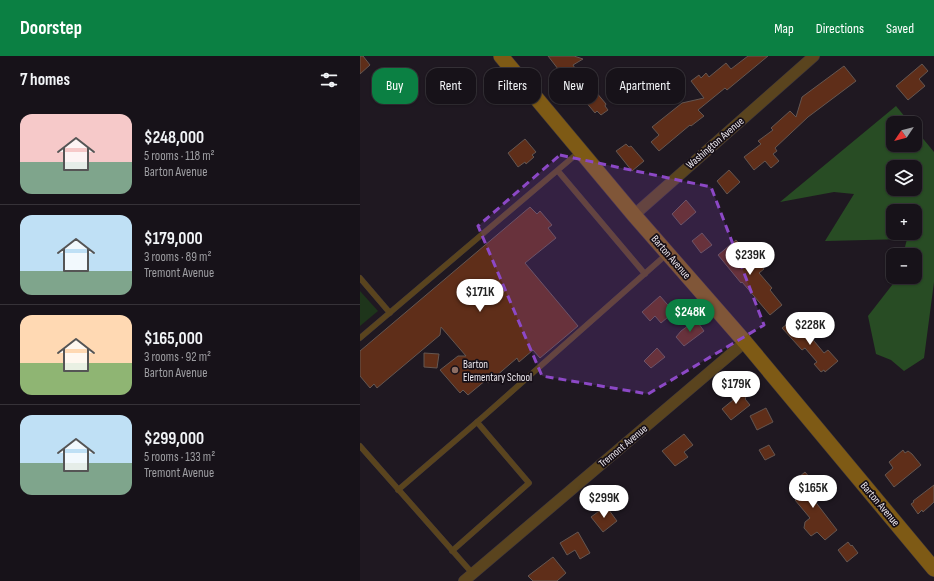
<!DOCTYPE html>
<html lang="en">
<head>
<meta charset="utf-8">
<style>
	body { margin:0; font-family:"Sofia Sans Condensed",sans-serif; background:#201b22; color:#f1f3f6; height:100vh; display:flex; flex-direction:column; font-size:15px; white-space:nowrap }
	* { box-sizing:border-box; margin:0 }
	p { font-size:13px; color:#9e9ea2 }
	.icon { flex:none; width:22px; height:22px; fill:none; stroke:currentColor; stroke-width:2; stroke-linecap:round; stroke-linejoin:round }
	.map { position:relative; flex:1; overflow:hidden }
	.sheet { display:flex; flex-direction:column; background:#171219; width:360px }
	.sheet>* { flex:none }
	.banner { position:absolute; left:12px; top:12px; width:380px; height:36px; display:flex; gap:8px }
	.needle { width:26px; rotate:235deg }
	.fabs { position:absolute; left:526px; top:60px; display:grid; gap:8px }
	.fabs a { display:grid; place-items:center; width:36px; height:36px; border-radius:8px; background:#171219; box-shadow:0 1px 3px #0004,0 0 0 1px #363238; font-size:20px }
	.price { position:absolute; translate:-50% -34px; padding:0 9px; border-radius:14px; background:#fff; color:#222; font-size:13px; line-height:26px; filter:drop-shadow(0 1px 2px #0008) }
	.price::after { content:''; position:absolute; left:50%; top:24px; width:12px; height:9px; margin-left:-6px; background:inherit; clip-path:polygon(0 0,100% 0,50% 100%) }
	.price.selected { background:#0b8043; color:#fff }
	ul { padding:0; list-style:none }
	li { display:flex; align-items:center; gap:12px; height:100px; padding:0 20px }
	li+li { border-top:1px solid #363238 }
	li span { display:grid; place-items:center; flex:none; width:112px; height:80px; border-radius:12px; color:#555 }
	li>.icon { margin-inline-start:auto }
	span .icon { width:48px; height:48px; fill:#fffc; stroke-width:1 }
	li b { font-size:17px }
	h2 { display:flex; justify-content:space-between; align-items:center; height:48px; padding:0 20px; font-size:17px }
	.pill { padding:0 14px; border-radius:12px; background:#171219; box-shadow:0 1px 3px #0004,0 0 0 1px #363238; font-size:14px; line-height:36px }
	.pill.selected { background:#0b8043; color:#fff }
	header { display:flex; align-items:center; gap:24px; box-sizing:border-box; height:56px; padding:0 20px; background:#0b8043; color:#fff }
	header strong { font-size:19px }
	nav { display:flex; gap:22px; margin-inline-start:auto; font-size:14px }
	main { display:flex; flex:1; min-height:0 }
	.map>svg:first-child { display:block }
</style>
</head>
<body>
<header>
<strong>Doorstep</strong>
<nav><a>Map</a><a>Directions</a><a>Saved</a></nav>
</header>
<main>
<section class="sheet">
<h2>7 homes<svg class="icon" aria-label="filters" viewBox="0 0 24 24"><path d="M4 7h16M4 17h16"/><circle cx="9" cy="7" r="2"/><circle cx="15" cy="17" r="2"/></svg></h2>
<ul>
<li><span style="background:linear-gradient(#f6c9c9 60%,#7fa58c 0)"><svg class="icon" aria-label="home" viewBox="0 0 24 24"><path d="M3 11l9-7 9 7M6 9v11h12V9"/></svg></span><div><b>$248,000</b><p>5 rooms · 118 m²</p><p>Barton Avenue</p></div></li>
<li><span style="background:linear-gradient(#bfe0f5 70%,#7fa58c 0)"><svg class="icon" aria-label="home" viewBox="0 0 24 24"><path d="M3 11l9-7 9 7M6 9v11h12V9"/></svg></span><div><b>$179,000</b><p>3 rooms · 89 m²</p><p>Tremont Avenue</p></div></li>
<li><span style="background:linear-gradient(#ffd9b3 60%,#8fb573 0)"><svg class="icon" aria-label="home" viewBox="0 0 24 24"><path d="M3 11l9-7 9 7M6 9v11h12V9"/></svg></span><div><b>$165,000</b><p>3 rooms · 92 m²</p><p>Barton Avenue</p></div></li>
<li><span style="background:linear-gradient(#bfe0f5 60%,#7fa58c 0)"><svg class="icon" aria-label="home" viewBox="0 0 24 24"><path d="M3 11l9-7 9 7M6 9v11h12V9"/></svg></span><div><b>$299,000</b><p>5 rooms · 133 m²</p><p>Tremont Avenue</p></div></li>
</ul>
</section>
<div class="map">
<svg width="574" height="525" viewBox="0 0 574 525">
	<rect width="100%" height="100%" fill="#1f1821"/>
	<polygon fill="#1e351b" points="0,235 18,255 0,270"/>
	<path fill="#284c24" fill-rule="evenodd" d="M536 50 550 67H533V89H555V73L574 96V226L564 302 544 315 531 304 516 298 508 260 536 224 537 221H555V199H543L547 183 465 185 494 138 474 136 420 146ZM533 111H555V133H533ZM533 155H555V177H533Z"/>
	<g fill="#5f2e19" stroke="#645651">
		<polygon points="0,0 3,0 10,9 0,18"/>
		<polygon points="188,0 214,0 223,3 213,9 216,14 205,22"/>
		<polygon points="388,0 408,0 367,34 365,32 338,54 344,60 331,70 330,69 299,95 291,86 299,79 292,71 322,47 344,42 331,25 339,19 341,22 346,17 349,21 366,7 371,13"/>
		<polygon points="562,8 568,15 559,23 565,30 548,44 536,30"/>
		<polygon points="484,10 496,25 448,61 415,92 417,95 413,98 419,105 411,112 405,105 394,114 384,101 401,88 398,85 413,74 411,72 430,55 436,61 442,41"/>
		<polygon points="231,30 246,48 245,50 248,54 241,59 237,55 235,57 220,39"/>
		<polygon points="165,83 176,96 172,99 174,101 166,108 165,106 158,111 148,97"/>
		<polygon points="266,88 269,91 271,90 284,105 272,115 256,95"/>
		<polygon points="369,114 380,126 367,138 357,125"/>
		<polygon points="326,144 336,156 321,169 312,158"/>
		<polygon points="170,151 177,158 180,155 192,169 188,172 196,182 165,207 218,270 180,302 173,294 159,306 157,302 128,327 126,324 108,339 103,334 100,337 80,314 98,300 106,300 81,271 80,279 17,332 14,328 10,332 0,320 0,295"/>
		<polygon points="342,177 352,189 341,197 332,185"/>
		<polygon points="376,184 393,204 395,202 404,213 399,217 412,232 410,234 422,249 410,259 382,226 381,227 358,199"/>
		<polygon points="300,240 314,256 301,267 295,260 290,265 282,256"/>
		<polygon points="435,262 464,297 468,294 478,305 465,316 464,314 461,316 454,308 457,306 445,292 442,294 422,272"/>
		<polygon points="336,264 344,275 324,290 316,281 321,275"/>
		<polygon points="297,292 305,301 291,312 284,305"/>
		<polygon points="64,297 79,298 77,312 64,311"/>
		<polygon points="379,332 386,342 385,343 390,349 371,364 362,353 373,344 370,340"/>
		<polygon points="406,352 413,366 397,374 390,360"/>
		<polygon points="324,378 333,389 324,396 328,401 315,410 302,395"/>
		<polygon points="409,389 415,399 405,404 399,394"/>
		<polygon points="543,394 545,397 548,395 552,398 561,409 534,431 525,419 533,412 529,406"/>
		<polygon points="445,416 456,429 453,432 456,436 451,440 477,474 465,484 457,476 451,480 444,472 445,466 450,462 435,444 441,439 432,427"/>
		<polygon points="574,429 574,446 563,456 562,454 558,458 551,448 554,446 553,445"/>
		<polygon points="246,450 257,465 243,476 231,461"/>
		<polygon points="218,476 230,497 220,503 215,494 207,499 200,487"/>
		<polygon points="488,486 491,490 492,489 498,497 487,506 478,494"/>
		<polygon points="193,501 206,517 197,525 173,525 168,520"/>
	</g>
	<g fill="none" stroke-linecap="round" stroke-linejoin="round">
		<g stroke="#3c353e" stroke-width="6">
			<g id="lane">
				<polyline points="198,115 285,218"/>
				<polyline points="0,222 30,257"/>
				<polyline points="0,282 219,96"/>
				<polyline points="0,390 113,518"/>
				<polyline points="38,434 124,360 307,198"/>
				<polyline points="92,495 169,427 117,366"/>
			</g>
		</g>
		<g stroke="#3c353e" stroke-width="12">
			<g id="street">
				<polyline points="274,159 454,0"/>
				<polyline points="104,525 385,286"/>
			</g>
		</g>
		<g stroke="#3c353e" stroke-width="16">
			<polyline id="secondary" points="141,0 274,159 385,286 574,513"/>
		</g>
		<use href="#lane" stroke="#5a441e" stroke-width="5.5"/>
		<use href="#street" stroke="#5a441e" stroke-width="11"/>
		<use href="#secondary" stroke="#7e5a15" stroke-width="15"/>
	</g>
	<path fill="#8c48c6" fill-opacity="0.2" stroke="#8c48c6" stroke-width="3" stroke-dasharray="8 5" stroke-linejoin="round" d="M200 99 351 131 404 269 288 338 182 320 118 170Z"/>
	<circle fill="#8d6e63" stroke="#160f17" stroke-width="1.5" cx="95" cy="314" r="4"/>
	<g text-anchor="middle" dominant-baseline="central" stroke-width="3.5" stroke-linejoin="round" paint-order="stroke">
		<g font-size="11" fill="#ece7ed" stroke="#160f17">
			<text transform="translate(355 87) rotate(-41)">Washington Avenue</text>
			<text transform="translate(311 201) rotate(49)">Barton Avenue</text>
			<text transform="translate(263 390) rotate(-40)">Tremont Avenue</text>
			<text transform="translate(520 448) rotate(50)">Barton Avenue</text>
		</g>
		<g font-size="11" fill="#ece7ed" stroke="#160f17" text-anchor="start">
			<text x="103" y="308">Barton<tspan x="103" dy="13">Elementary School</tspan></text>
		</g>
	</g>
</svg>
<div class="fabs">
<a><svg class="needle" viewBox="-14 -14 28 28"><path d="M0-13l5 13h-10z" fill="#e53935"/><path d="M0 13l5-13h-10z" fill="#9e9ea2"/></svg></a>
<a><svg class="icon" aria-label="layers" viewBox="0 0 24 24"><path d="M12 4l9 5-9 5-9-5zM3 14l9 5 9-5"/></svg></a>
<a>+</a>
<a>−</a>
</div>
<b class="price" style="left:390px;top:220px">$239K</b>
<b class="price" style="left:120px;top:257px">$171K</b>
<b class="price selected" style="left:330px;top:277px">$248K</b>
<b class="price" style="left:450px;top:290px">$228K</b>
<b class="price" style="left:376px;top:349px">$179K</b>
<b class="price" style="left:453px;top:453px">$165K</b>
<b class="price" style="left:244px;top:463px">$299K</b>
<div class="banner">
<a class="pill selected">Buy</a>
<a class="pill">Rent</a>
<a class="pill">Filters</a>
<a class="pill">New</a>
<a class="pill">Apartment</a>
</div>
</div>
</main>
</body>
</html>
